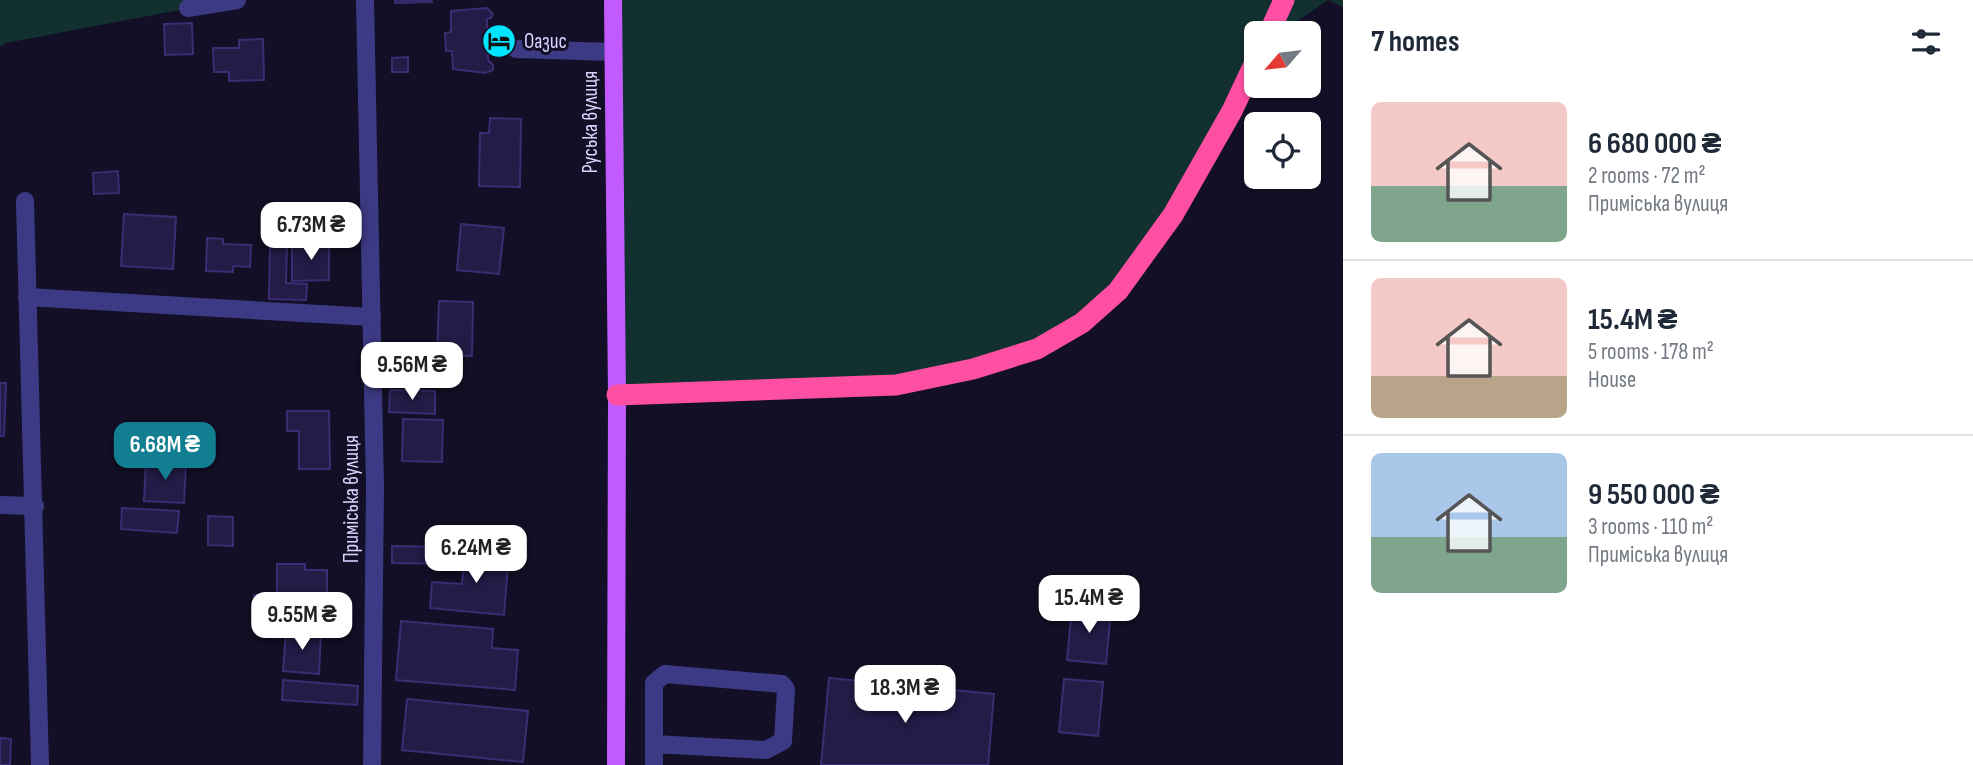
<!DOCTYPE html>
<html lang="en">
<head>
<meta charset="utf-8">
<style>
	body { margin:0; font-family:"Sofia Sans Condensed",sans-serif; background:#f6f6f7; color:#1f2937; height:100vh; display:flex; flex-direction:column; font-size:26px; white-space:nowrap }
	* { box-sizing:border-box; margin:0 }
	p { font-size:23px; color:#747a83 }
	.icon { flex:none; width:38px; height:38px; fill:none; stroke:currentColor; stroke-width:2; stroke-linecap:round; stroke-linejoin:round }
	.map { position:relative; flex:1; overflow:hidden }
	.panel { display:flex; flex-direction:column; background:#fff; width:630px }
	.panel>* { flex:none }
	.needle { width:46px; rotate:242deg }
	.fabs { position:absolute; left:1244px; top:21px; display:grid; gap:14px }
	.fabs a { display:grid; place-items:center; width:77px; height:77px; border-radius:10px; background:#fff; box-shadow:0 2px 5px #0004; font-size:35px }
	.price { position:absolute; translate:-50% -60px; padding:0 16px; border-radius:14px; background:#fff; color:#222; font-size:23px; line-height:46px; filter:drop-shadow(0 2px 4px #0008) }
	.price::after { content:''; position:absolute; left:50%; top:42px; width:21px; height:16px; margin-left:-10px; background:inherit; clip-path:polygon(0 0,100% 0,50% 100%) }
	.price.selected { background:#117e91; color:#fff }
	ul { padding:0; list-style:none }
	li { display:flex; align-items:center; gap:21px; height:175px; padding:0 28px }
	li+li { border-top:2px solid #e0e1e3 }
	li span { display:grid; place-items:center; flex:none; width:196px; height:140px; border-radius:10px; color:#555 }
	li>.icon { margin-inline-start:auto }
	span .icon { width:84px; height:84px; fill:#fffc; stroke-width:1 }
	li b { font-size:30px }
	h2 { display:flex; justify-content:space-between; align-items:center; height:84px; padding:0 28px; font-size:30px }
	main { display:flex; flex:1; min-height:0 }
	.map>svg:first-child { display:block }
</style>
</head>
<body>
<main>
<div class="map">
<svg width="1343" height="765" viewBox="0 0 1343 765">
	<rect width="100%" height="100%" fill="#130f26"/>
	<g fill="#12302f">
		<polygon points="0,0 232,0 6,43 0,47"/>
		<polygon points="605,0 1343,0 1343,7 1328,0 1299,20 1290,33 1256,33 1256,85 1130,284 974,375 612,399"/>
	</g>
	<g fill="#241b47" stroke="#3b2d73" stroke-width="2">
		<polygon points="395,0 431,0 432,2 395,3"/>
		<polygon points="487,8 493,14 491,18 487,19 488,60 493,65 493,70 485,73 453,69 452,51 446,51 445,33 451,32 451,11"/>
		<polygon points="192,23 193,54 165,55 164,24"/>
		<polygon points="263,39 264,80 229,81 229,72 214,72 213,48 239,48 239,40"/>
		<polygon points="408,57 408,72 392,72 392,58"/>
		<polygon points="490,118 521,119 520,187 479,186 480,133 489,133"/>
		<polygon points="118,171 119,193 94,194 93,173"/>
		<polygon points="124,214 176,217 173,269 121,266"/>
		<polygon points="461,224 504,228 499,274 457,270"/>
		<polygon points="207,238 223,239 223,244 251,245 250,267 233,266 233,272 206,271"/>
		<polygon points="329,243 329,280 292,281 292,244"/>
		<polygon points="270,244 287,244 286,283 307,284 306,300 269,299"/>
		<polygon points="439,301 473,302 472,356 437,355"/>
		<polygon points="0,383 6,383 4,436 0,436"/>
		<polygon points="390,390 435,391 435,414 389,412"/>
		<polygon points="287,411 329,411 330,469 299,469 299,431 287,431"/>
		<polygon points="403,419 443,420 442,462 402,461"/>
		<polygon points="146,461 186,464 184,503 144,501"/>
		<polygon points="122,508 179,511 177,533 121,529"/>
		<polygon points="208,516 233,517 233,546 208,545"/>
		<polygon points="392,546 458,547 458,564 392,563"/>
		<polygon points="465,549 509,553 504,615 430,608 432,582 462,584"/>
		<polygon points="277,564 305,564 305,570 327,570 327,595 339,595 339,619 255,618 254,595 277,595"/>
		<polygon points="1072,607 1111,610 1106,664 1067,660"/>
		<polygon points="401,621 493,629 492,648 518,650 515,690 396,680"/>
		<polygon points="286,631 321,633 319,674 283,671"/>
		<polygon points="829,678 994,694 988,765 821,765"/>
		<polygon points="1064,679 1103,682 1098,736 1059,732"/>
		<polygon points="283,680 358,686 357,705 282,700"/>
		<polygon points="407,699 528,711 523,762 402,750"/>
		<polygon points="0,738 11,739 10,765 0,765"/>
	</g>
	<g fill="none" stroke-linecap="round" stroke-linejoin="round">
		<g stroke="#3d3a85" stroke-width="18">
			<polyline points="365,0 375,488 372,765"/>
			<polyline points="188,8 237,0"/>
			<polyline points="516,49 612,52"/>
			<polyline points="25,201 40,765"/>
			<polyline points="27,297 372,317"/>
			<polyline points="0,505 35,506"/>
			<polyline points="654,744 766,750 783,741 786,689 782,684 665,674 654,683 654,765"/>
		</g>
		<polyline stroke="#c25bff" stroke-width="18" points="613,0 617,395 616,765"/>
		<g stroke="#ff4fa3" stroke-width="21">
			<polyline points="1269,33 1284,0"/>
			<polyline points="617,395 896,385 973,369 1037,349 1082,323 1118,291 1173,215 1232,111 1256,60"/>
		</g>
	</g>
	<defs>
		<g id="hotel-disc" transform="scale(1.75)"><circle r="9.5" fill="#00e5ff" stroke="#130f26"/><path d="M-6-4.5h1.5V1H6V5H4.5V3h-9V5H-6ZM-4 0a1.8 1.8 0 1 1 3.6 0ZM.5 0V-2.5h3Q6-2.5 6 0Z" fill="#111"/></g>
	</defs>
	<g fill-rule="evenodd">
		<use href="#hotel-disc" x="499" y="41"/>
	</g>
	<g text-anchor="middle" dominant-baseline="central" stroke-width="6" stroke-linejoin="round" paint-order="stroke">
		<g font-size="21" fill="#d9d4ff" stroke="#130f26" text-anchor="start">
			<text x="524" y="41">Оазис</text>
		</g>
		<g font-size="21" fill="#d9d4ff" stroke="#130f26">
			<text transform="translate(590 122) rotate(-90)">Руська вулиця</text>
			<text transform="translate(351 499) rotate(-90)">Приміська вулиця</text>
		</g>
	</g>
</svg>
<div class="fabs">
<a><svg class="needle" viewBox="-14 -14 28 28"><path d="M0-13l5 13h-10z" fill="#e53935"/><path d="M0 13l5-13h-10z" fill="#747a83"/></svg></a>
<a><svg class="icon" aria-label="locate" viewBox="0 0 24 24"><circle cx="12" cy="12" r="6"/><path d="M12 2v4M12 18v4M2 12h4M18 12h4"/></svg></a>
</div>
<b class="price" style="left:311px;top:262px">6.73M ₴</b>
<b class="price" style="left:412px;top:402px">9.56M ₴</b>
<b class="price selected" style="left:165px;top:482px">6.68M ₴</b>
<b class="price" style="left:476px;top:585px">6.24M ₴</b>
<b class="price" style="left:1089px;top:635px">15.4M ₴</b>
<b class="price" style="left:302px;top:652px">9.55M ₴</b>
<b class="price" style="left:905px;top:725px">18.3M ₴</b>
</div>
<section class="panel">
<h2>7 homes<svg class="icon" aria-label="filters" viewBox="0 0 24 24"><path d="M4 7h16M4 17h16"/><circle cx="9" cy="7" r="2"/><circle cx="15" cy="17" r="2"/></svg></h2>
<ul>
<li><span style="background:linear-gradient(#f6c9c9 60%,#7fa58c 0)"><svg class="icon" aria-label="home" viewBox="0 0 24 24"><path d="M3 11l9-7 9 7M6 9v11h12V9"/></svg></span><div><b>6 680 000 ₴</b><p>2 rooms · 72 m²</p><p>Приміська вулиця</p></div></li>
<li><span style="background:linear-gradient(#f6c9c9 70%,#b9a48a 0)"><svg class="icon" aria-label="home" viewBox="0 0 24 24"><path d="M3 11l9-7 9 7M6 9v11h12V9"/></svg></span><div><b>15.4M ₴</b><p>5 rooms · 178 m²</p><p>House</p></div></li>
<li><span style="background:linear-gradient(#a9c7e8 60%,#7fa58c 0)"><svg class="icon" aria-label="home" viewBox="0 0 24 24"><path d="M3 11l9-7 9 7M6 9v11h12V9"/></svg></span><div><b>9 550 000 ₴</b><p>3 rooms · 110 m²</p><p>Приміська вулиця</p></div></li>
</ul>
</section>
</main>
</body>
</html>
